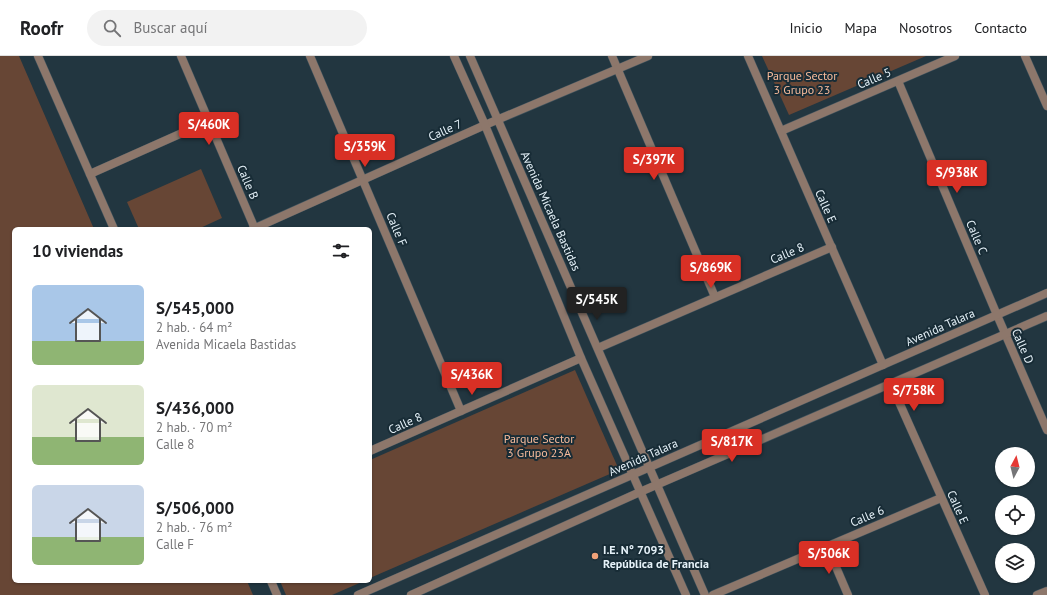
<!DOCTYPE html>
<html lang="es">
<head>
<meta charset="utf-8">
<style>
	body { margin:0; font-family:"PT Sans",sans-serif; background:#f2f2f2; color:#202124; height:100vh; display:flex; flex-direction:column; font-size:15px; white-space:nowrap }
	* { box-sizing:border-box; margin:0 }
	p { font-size:13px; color:#757577 }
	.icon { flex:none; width:22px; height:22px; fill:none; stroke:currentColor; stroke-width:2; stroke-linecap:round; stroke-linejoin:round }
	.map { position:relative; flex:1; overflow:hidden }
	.details { position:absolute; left:12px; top:171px; width:360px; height:356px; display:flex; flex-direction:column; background:#fff; border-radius:6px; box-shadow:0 1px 3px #0004 }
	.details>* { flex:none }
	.needle { width:26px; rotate:7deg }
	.controls { position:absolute; left:995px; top:391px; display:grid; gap:8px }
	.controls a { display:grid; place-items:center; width:40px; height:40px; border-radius:50%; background:#fff; box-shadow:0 1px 3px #0004; font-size:20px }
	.price { position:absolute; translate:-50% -34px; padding:0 9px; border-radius:4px; background:#d93025; color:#fff; font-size:13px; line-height:26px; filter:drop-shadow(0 1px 2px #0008) }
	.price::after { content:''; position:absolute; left:50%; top:24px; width:12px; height:9px; margin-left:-6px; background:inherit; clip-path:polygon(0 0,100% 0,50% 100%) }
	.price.active { background:#222; color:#fff }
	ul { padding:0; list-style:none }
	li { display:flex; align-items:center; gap:12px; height:100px; padding:0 20px }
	li span { display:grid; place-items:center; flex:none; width:112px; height:80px; border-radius:6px; color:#555 }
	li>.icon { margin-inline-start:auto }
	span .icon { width:48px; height:48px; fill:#fffc; stroke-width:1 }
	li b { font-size:17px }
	h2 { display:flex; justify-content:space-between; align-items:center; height:48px; padding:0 20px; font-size:17px }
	header { display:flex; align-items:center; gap:24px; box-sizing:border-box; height:56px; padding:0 20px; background:#fff; border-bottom:1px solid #e0e0e0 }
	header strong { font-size:19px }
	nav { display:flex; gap:22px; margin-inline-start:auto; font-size:14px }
	.search { width:280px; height:36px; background:#f2f2f2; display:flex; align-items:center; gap:10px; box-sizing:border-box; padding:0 14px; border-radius:22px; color:#757577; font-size:15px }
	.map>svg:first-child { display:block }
</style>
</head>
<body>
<header>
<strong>Roofr</strong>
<div class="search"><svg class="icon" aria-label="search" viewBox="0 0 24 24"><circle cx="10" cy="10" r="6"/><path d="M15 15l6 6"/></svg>Buscar aquí</div>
<nav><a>Inicio</a><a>Mapa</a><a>Nosotros</a><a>Contacto</a></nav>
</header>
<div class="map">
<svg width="1047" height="539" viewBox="0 0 1047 539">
	<rect width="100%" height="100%" fill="#223640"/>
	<g fill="#674635">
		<polygon points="0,0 19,0 94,173 14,173 14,525 247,525 253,539 0,539"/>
		<polygon points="762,0 926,0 789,59"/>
		<polygon points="201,113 222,162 198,173 139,173 127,146"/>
		<polygon points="575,314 619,414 370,522 370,404"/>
		<polygon points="280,525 364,525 332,539 286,539"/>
	</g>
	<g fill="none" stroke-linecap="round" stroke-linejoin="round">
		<g stroke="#41545e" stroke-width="9">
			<g id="minor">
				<polyline points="38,0 114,173"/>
				<polyline points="181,0 255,173"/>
				<polyline points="310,0 461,355"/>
				<polyline points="612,0 715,241"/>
				<polyline points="748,0 883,309"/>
				<polyline points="1025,0 1047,50"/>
				<polyline points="898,25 997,259 1047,374"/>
				<polyline points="781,75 955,0"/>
				<polyline points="90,118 209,65"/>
				<polyline points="253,173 485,69 648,0"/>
				<polyline points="598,292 832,191"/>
				<polyline points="891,328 985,539"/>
				<polyline points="370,395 581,302"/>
				<polyline points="827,490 848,539"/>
				<polyline points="271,525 277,539"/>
				<polyline points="713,539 941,442"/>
				<polyline points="1037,539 1047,535"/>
			</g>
		</g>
		<g stroke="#41545e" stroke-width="9">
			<g id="tertiary">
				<polyline points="454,0 485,69 581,302 686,539"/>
				<polyline points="470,0 705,539"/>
				<polyline points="358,539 1047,237"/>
				<polyline points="411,539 640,436 1047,260"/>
			</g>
		</g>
		<use href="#minor" stroke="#8d776b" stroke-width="8"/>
		<use href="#tertiary" stroke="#8d776b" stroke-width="8"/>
	</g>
	<circle fill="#f0a279" stroke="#182c36" stroke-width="1.5" cx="595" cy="500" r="4"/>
	<g text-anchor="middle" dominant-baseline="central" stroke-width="4" stroke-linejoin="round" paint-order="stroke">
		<g font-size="12" fill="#f8bb9b" stroke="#182c36">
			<text x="802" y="19">Parque Sector<tspan x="802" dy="14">3 Grupo 23</tspan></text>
			<text x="539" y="382">Parque Sector<tspan x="539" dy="14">3 Grupo 23A</tspan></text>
		</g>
		<g font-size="12" fill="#e6f2f9" stroke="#182c36">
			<text transform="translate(874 22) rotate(-23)">Calle 5</text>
			<text transform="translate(445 74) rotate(-24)">Calle 7</text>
			<text transform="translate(248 126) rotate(67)">Calle B</text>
			<text transform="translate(826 150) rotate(66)">Calle E</text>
			<text transform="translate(551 155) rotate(66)">Avenida Micaela Bastidas</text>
			<text transform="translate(397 173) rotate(67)">Calle F</text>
			<text transform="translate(977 181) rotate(67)">Calle C</text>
			<text transform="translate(787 197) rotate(-23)">Calle 8</text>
			<text transform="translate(940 271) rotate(-24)">Avenida Talara</text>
			<text transform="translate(1023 290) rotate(66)">Calle D</text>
			<text transform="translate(405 367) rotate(-24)">Calle 8</text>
			<text transform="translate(643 401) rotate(-24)">Avenida Talara</text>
			<text transform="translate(958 451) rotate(66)">Calle E</text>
			<text transform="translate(867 460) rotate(-23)">Calle 6</text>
		</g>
		<g font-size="12" font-weight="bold" fill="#e6f2f9" stroke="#182c36" text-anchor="start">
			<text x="603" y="493">I.E. N° 7093<tspan x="603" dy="14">República de Francia</tspan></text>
		</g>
	</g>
</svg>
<div class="controls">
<a><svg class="needle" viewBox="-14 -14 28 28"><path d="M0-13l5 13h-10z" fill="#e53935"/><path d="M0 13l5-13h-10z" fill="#757577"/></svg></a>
<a><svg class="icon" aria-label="locate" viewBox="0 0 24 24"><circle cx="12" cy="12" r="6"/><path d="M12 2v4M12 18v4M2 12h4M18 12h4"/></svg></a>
<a><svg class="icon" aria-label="layers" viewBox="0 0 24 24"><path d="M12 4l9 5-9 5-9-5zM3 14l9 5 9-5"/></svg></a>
</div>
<b class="price" style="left:209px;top:90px">S/460K</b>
<b class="price" style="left:365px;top:112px">S/359K</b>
<b class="price" style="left:654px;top:125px">S/397K</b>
<b class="price" style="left:957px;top:138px">S/938K</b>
<b class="price" style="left:711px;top:233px">S/869K</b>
<b class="price active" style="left:597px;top:265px">S/545K</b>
<b class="price" style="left:472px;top:340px">S/436K</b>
<b class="price" style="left:914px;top:356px">S/758K</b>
<b class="price" style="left:732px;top:407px">S/817K</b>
<b class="price" style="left:829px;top:519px">S/506K</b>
<section class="details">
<h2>10 viviendas<svg class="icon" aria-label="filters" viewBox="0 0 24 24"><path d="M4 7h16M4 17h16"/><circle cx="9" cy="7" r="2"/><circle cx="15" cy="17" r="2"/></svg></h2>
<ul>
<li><span style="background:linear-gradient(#a9c7e8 70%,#8fb573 0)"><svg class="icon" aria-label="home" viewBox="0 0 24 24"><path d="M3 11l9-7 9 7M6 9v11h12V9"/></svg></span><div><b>S/545,000</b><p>2 hab. · 64 m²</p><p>Avenida Micaela Bastidas</p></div></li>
<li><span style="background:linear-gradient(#dfe7d0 65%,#8fb573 0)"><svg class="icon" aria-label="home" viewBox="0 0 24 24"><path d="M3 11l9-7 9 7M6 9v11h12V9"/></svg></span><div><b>S/436,000</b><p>2 hab. · 70 m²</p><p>Calle 8</p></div></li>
<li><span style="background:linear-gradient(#c9d6e8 65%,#8fb573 0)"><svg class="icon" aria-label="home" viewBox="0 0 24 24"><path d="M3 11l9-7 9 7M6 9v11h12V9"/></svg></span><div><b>S/506,000</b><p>2 hab. · 76 m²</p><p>Calle F</p></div></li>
</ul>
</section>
</div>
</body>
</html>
